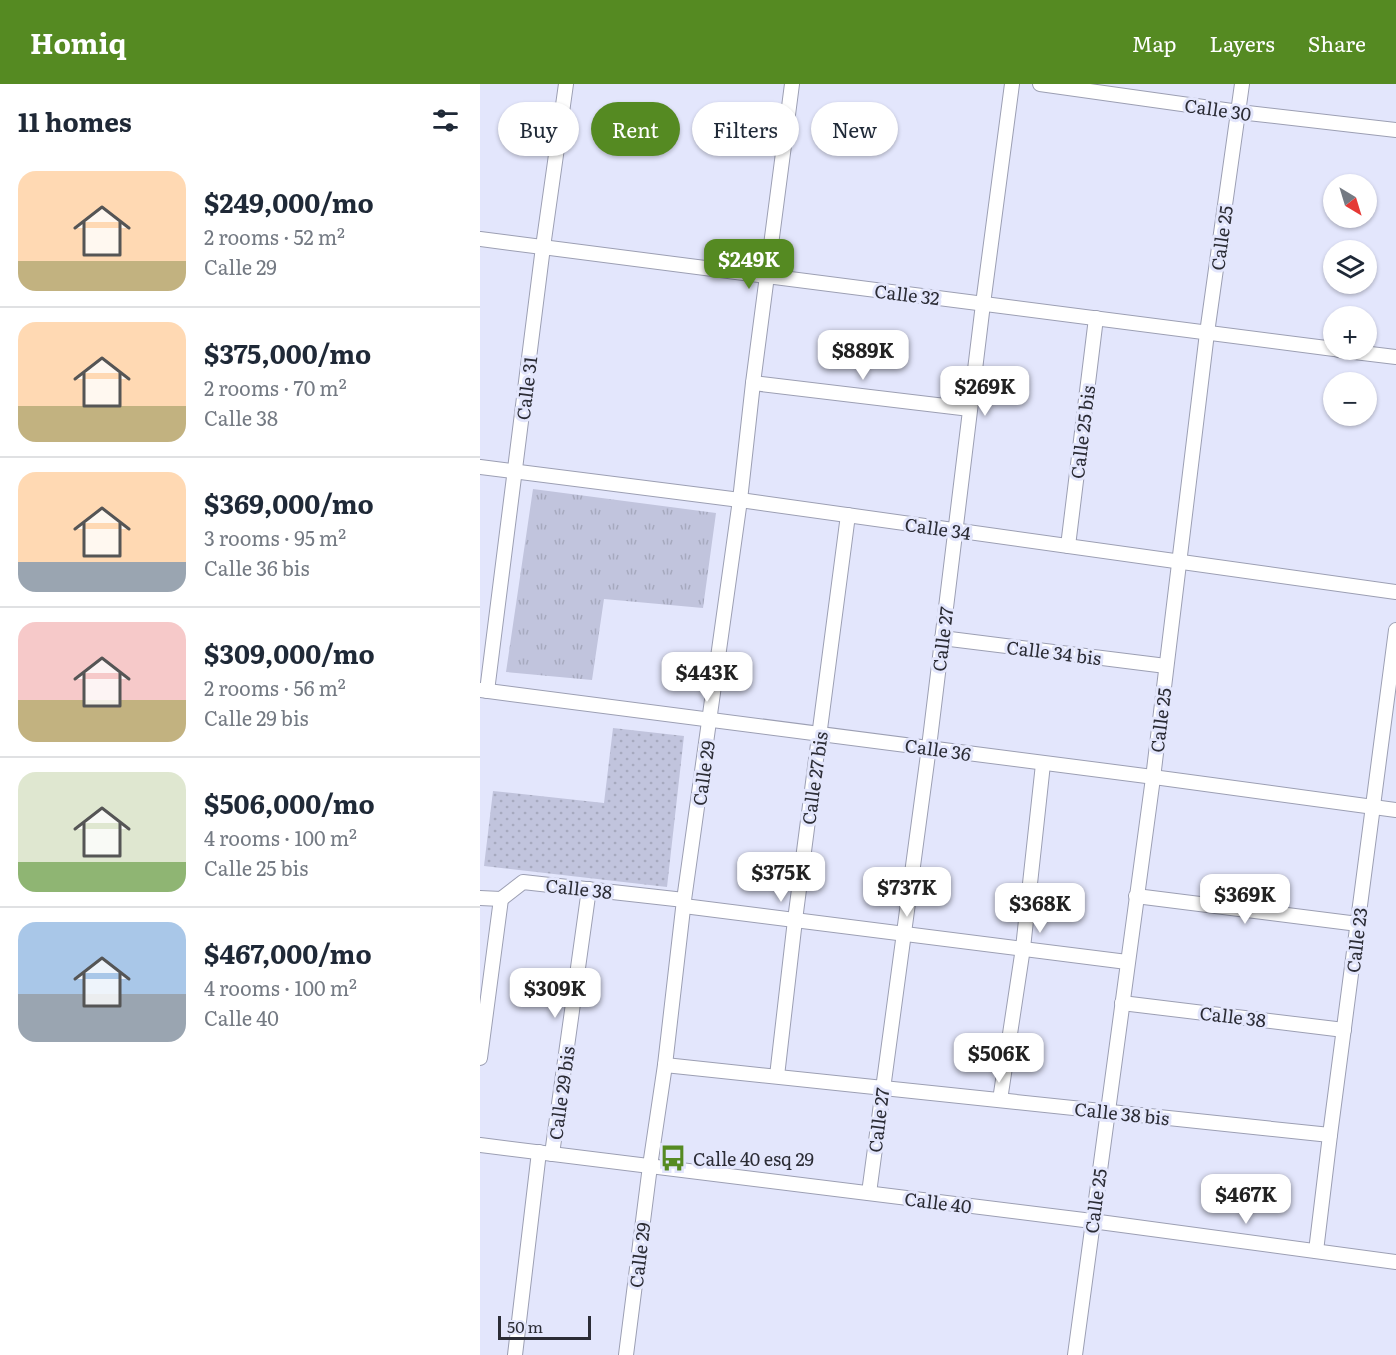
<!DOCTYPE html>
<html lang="en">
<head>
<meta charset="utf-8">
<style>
	body { margin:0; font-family:Literata,serif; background:#f6f6f7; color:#1f2937; height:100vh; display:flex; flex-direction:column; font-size:22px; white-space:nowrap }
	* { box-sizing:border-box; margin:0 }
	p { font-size:20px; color:#747a83 }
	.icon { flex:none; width:33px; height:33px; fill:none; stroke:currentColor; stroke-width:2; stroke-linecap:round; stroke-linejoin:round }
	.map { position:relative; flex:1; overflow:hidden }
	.drawer { display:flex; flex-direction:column; background:#fff; width:480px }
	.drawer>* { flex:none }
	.top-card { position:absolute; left:18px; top:18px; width:570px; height:54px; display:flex; gap:12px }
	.needle { width:39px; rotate:142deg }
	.fabs { position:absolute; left:843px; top:90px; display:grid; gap:12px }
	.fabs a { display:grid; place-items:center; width:54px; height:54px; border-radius:50%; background:#fff; box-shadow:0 2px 4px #0004; font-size:30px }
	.scale { position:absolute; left:18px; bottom:15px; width:93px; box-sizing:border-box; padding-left:6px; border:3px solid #2b2c35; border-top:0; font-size:16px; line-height:21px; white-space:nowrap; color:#2b2c35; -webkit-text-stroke:4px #e3e6fc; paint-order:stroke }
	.price { position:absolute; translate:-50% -51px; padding:0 14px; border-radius:12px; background:#fff; color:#222; font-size:20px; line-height:39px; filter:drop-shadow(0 2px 3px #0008) }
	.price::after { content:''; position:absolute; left:50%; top:36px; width:18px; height:14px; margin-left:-9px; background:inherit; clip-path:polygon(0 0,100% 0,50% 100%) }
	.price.active { background:#558a22; color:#fff }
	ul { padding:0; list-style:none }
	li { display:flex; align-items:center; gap:18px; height:150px; padding:0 18px }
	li+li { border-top:2px solid #e0e1e3 }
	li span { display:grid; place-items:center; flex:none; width:168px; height:120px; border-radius:18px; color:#555 }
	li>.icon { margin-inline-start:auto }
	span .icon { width:72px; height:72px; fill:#fffc; stroke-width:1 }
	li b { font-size:26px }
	h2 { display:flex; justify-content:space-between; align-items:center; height:72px; padding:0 18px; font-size:26px }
	.pill { padding:0 21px; border-radius:27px; background:#fff; box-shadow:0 2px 4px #0004; font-size:21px; line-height:54px }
	.pill.active { background:#558a22; color:#fff }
	header { display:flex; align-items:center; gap:36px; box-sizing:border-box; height:84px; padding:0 30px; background:#558a22; color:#fff }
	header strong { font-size:28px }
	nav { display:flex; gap:33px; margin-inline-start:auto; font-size:21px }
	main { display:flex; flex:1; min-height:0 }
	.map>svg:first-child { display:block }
</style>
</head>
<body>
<header>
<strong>Homiq</strong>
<nav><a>Map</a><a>Layers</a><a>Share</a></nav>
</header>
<main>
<section class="drawer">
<h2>11 homes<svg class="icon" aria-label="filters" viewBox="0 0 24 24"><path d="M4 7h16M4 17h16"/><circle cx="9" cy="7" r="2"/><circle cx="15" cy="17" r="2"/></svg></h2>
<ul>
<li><span style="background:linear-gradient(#ffd9b3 75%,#c2b280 0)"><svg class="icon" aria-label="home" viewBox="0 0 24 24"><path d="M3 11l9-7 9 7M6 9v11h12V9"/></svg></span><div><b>$249,000/mo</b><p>2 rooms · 52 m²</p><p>Calle 29</p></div></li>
<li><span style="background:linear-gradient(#ffd9b3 70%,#c2b280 0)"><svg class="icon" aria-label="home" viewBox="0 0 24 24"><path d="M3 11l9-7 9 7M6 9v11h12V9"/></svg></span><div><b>$375,000/mo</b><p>2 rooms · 70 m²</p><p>Calle 38</p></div></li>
<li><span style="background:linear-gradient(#ffd9b3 75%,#9aa5b1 0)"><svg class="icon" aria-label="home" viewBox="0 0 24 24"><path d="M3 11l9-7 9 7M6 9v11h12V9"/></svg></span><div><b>$369,000/mo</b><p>3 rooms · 95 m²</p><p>Calle 36 bis</p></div></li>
<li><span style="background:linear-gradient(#f6c9c9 65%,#c2b280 0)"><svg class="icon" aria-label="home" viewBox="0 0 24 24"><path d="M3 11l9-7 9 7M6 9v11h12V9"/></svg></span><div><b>$309,000/mo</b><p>2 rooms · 56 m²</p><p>Calle 29 bis</p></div></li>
<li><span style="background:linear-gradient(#dfe7d0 75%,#8fb573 0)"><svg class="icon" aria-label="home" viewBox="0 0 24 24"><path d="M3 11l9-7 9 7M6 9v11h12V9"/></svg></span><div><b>$506,000/mo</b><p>4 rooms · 100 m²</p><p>Calle 25 bis</p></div></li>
<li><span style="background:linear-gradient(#a9c7e8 60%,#9aa5b1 0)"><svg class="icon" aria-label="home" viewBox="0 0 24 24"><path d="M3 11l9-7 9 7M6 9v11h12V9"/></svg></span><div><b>$467,000/mo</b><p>4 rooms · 100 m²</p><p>Calle 40</p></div></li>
</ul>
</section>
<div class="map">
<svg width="916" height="1271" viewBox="0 0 916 1271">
	<defs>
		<pattern id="grass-tufts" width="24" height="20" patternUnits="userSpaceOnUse" patternTransform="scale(1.5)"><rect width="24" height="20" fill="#c1c4dd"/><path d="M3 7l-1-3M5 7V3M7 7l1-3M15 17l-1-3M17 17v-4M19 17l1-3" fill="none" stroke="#a6a9be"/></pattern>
		<pattern id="park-dots" width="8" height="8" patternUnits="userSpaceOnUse" patternTransform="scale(1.5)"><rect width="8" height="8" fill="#c1c4dd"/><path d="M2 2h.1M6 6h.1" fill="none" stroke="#a6a9be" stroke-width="1.8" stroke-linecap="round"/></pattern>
	</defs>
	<rect width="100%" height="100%" fill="#e3e6fc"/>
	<polygon fill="url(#grass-tufts)" points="53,405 236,429 223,524 124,515 112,596 26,588"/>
	<polygon fill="url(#park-dots)" points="133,644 204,652 187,803 4,782 13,707 124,719"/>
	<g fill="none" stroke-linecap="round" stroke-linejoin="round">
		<g stroke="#9c9fb3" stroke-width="16">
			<g id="street">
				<polyline points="560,0 759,28 916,46"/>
				<polyline points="0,155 854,265"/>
				<polyline points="858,266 916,273"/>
				<polyline points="273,299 490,325"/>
				<polyline points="0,383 260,416 916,508"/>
				<polyline points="588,462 616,234"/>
				<polyline points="462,554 686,582"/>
				<path d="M0 606C306 644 611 684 916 726"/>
				<polyline points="7,607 63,163 86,0"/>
				<polyline points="656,812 878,840"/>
				<polyline points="0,814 21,815 43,798 204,816"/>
				<polyline points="204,822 647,878"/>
				<polyline points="642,919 864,946"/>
				<polyline points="0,974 21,815"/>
				<polyline points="185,981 850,1051"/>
				<polyline points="297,992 315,836 368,431"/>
				<polyline points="520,1016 543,864 563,680"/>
				<polyline points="0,1061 612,1137 916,1178"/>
				<polyline points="72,1070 109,805"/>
				<polyline points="389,1109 449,663 503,220 532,0"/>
				<polyline points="836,1167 850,1051 916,546"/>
				<polyline points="35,1271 59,1068"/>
				<polyline points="146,1271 170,1082 185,981 204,816 260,416 273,299 312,0"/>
				<polyline points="595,1271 673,694 727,249 762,0"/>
			</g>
		</g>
		<use href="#street" stroke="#fff" stroke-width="14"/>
	</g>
	<defs>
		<g id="bus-bare" transform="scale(2.07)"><path d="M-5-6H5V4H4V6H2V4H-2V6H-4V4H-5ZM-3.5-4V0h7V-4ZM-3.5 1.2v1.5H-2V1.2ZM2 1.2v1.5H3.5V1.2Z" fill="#558a22" stroke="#e3e6fc" stroke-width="2.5" paint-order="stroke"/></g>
	</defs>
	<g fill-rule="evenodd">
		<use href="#bus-bare" x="193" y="1074"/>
	</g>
	<g text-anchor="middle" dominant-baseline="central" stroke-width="6" stroke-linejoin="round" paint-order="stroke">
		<g font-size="18" fill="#2b2c35" stroke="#e3e6fc">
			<text transform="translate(738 25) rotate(8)">Calle 30</text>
			<text transform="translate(741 154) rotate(-82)">Calle 25</text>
			<text transform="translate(427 210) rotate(7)">Calle 32</text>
			<text transform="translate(46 304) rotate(-83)">Calle 31</text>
			<text transform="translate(602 348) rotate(-83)">Calle 25 bis</text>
			<text transform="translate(458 444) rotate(8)">Calle 34</text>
			<text transform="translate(462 555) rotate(-83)">Calle 27</text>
			<text transform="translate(574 568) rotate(7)">Calle 34 bis</text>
			<text transform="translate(680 636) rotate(-83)">Calle 25</text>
			<text transform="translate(458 665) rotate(8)">Calle 36</text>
			<text transform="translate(223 689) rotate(-82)">Calle 29</text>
			<text transform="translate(334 694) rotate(-82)">Calle 27 bis</text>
			<text transform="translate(99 804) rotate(6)">Calle 38</text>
			<text transform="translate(876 856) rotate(-83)">Calle 23</text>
			<text transform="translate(753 932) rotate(7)">Calle 38</text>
			<text transform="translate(81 1009) rotate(-82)">Calle 29 bis</text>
			<text transform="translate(642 1029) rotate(6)">Calle 38 bis</text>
			<text transform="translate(398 1036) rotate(-83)">Calle 27</text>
			<text transform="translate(615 1117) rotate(-82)">Calle 25</text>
			<text transform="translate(458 1118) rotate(7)">Calle 40</text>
			<text transform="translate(159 1171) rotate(-83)">Calle 29</text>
		</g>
		<g font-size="18" fill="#2b2c35" stroke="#e3e6fc" text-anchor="start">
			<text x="213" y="1074">Calle 40 esq 29</text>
		</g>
	</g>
</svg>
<div class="fabs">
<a><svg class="needle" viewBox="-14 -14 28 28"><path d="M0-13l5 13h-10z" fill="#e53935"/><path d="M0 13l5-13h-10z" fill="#747a83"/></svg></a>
<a><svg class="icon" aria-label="layers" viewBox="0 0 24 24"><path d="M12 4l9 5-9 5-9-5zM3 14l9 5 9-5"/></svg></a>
<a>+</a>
<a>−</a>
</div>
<div class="scale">50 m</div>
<b class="price active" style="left:269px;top:206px">$249K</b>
<b class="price" style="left:383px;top:297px">$889K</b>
<b class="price" style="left:505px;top:333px">$269K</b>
<b class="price" style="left:227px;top:619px">$443K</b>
<b class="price" style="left:301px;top:819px">$375K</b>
<b class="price" style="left:427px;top:834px">$737K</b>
<b class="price" style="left:765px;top:841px">$369K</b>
<b class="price" style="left:560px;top:850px">$368K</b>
<b class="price" style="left:75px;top:935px">$309K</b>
<b class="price" style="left:519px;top:1000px">$506K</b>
<b class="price" style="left:766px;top:1141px">$467K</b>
<div class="top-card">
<a class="pill">Buy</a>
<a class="pill active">Rent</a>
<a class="pill">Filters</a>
<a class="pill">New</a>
</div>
</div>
</main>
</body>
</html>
